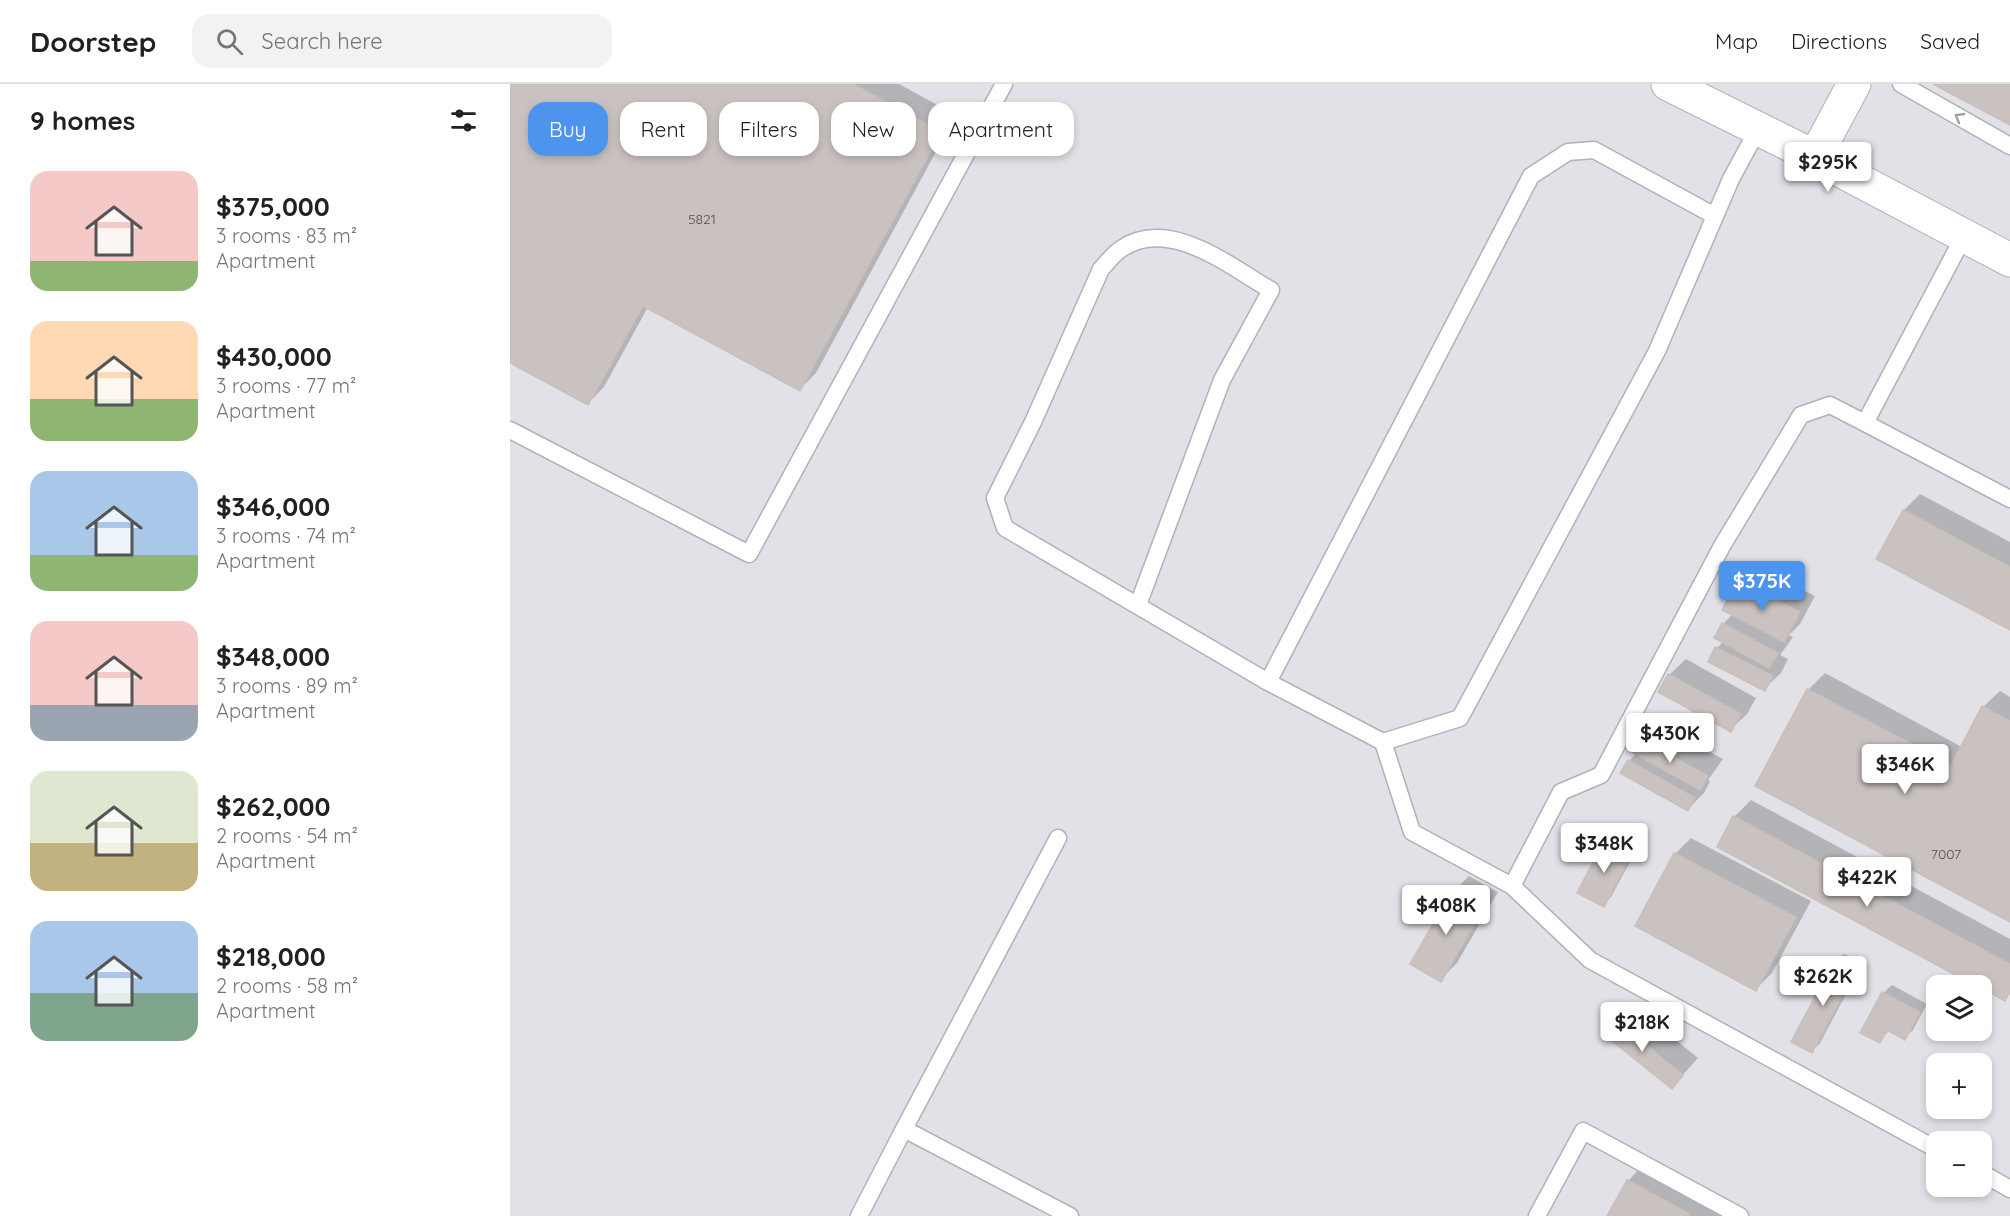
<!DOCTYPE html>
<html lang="en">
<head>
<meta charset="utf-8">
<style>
	body { margin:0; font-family:Quicksand,sans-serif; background:#f2f2f2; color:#202124; height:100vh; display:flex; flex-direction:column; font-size:22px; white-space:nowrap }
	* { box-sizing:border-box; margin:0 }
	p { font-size:20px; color:#757577 }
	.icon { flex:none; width:33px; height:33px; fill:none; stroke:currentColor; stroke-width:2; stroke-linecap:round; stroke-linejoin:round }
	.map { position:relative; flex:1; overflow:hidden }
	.sheet { display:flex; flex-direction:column; background:#fff; width:510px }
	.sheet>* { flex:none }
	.top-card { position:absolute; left:18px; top:18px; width:570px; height:54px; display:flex; gap:12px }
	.tools { position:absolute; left:1416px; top:891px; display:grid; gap:12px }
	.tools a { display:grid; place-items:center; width:66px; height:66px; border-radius:12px; background:#fff; box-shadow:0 3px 9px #0003; font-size:30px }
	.price { position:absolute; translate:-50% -51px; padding:0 14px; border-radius:6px; background:#fff; color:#222; font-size:20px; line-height:39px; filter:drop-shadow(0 2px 3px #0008) }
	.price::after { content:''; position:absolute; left:50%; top:36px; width:18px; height:14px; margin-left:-9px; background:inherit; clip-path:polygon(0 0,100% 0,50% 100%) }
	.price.selected { background:#4d94ee; color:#fff }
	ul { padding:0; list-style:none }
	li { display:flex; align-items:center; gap:18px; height:150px; padding:0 30px }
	li span { display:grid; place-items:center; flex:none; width:168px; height:120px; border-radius:18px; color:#555 }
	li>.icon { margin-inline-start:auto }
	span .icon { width:72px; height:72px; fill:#fffc; stroke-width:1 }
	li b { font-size:26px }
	h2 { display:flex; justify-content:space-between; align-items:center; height:72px; padding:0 30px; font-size:26px }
	.tag { padding:0 21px; border-radius:18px; background:#fff; box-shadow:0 3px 9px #0003; font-size:21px; line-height:54px }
	.tag.selected { background:#4d94ee; color:#fff }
	header { display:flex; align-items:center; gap:36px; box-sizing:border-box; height:84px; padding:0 30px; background:#fff; border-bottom:2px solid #e0e0e0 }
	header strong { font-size:28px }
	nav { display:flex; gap:33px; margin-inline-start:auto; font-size:21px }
	.search { width:420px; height:54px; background:#f2f2f2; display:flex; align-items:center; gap:15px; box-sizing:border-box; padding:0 21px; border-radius:18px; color:#757577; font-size:22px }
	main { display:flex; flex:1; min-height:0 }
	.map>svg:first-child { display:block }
</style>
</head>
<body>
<header>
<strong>Doorstep</strong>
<div class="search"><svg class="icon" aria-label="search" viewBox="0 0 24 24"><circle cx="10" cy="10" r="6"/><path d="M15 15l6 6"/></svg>Search here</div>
<nav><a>Map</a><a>Directions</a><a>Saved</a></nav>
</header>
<main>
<section class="sheet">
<h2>9 homes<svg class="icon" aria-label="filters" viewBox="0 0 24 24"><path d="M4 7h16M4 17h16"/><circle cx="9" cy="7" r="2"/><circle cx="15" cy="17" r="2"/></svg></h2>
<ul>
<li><span style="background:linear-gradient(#f6c9c9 75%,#8fb573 0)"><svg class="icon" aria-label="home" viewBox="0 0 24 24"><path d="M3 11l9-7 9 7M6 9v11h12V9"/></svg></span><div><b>$375,000</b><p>3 rooms · 83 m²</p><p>Apartment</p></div></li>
<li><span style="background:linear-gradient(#ffd9b3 65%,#8fb573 0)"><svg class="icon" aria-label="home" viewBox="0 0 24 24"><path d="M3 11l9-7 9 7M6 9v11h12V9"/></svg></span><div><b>$430,000</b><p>3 rooms · 77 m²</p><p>Apartment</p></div></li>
<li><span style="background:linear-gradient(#a9c7e8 70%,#8fb573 0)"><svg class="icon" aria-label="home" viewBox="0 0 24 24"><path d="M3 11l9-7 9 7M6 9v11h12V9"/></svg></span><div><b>$346,000</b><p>3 rooms · 74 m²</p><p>Apartment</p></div></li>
<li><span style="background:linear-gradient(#f6c9c9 70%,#9aa5b1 0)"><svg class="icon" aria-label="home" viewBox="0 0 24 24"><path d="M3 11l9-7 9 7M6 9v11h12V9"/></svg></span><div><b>$348,000</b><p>3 rooms · 89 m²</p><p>Apartment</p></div></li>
<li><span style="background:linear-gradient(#dfe7d0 60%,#c2b280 0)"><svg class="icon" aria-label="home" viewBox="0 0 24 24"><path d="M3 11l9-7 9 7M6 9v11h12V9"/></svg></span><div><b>$262,000</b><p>2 rooms · 54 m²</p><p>Apartment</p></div></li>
<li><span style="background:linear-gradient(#a9c7e8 60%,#7fa58c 0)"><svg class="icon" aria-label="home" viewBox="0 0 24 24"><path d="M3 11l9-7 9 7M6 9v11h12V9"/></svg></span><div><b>$218,000</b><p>2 rooms · 58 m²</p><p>Apartment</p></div></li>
</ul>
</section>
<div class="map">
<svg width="1500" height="1132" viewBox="0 0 1500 1132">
	<rect width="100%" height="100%" fill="#eee5e1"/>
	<path fill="#e1e1e7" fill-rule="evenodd" d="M0 0H1500V1132H0ZM1426 902H1472V946H1426ZM1426 980H1472V1024H1426ZM1426 1058H1472V1102H1426Z"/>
	<g fill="#0003">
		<polygon points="0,0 389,0 446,31 306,289 290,305 138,223 94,303 78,319 0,277"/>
		<polygon points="1410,410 1500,458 1500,544 1368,474 1394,426"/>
		<polygon points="1249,484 1305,512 1290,540 1279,551 1283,553 1270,571 1278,575 1271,589 1254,605 1207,564 1213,558 1213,540 1223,530 1221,512"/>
		<polygon points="1176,575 1246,614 1237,630 1220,646 1159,591"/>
		<polygon points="1315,589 1452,663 1473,623 1490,607 1500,613 1500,836 1247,702 1298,606"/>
		<polygon points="1147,639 1213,675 1198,696 1200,697 1194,709 1178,725 1119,677 1127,669 1130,655"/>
		<polygon points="1241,716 1500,855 1500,910 1495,915 1472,903 1224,733"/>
		<polygon points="1103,750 1128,763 1101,813 1093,821 1095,758"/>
		<polygon points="1181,754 1301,817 1262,889 1246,905 1165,770"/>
		<polygon points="959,792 988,808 947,879 930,896 943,808"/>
		<polygon points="1334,870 1352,880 1310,959 1302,967 1325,878"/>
		<polygon points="1382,901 1417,920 1403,946 1395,954 1380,946 1369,957 1373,909"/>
		<polygon points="1120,919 1188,974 1162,1003 1104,935"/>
		<polygon points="1134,1080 1221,1132 1098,1132 1118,1097"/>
	</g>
	<g fill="#c9c2c0" stroke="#c9c0ba" stroke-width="1.5">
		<polygon points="0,0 343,0 431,48 290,307 133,222 78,321 0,279"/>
		<polygon points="1423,0 1500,0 1500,41"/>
		<polygon points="1393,426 1500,483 1500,546 1366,475"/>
		<polygon points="1232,499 1290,528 1274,558 1212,526 1220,511 1225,513"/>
		<polygon points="1212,539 1268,569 1259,584 1204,554"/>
		<polygon points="1205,563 1263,592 1255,607 1198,578"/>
		<polygon points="1158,590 1231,630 1221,648 1148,608"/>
		<polygon points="1297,605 1441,681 1472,622 1500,637 1500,838 1245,702"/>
		<polygon points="1129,654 1198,692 1190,706 1122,668"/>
		<polygon points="1118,676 1185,714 1178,727 1110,689"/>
		<polygon points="1223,732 1500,880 1500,907 1495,917 1472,904 1472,902 1466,902 1207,763"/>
		<polygon points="1094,757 1121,771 1094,823 1067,809"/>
		<polygon points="1164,769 1286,833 1246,907 1125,842"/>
		<polygon points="942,807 973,825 931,898 900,880"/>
		<polygon points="1324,877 1345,888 1302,969 1281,958"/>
		<polygon points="1372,908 1410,928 1395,956 1377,946 1370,959 1350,949"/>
		<polygon points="1103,934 1173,991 1162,1005 1091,948"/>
		<polygon points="1117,1096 1180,1130 1179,1132 1097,1132"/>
	</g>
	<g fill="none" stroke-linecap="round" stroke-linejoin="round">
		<g stroke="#adb3b8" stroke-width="19">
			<g id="service">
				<polyline points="1391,0 1500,62"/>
				<polyline points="1454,152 1355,339 1500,415"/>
				<polyline points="1355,339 1320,321 1291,331 1212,462 1091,691 1051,708 1002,802 1080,876 1426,1065"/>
				<polyline points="0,346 239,470 494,0"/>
				<path d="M628 521 712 296 761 206C719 182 659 132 611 165 603 170 597 179 591 185L523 338 485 414 495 444 758 598 873 658 950 634 1147 267 1221 95 1248 45"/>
				<polyline points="758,598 1021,92 1058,68 1084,66 1205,132"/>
				<polyline points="873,658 902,748 1002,802"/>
				<polyline points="394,1045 548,754"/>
				<polyline points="1472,1089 1500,1105"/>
				<polyline points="349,1132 394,1045 560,1132"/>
				<polyline points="1027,1132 1073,1047 1230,1132"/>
			</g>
		</g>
		<g stroke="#adb3b8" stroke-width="35">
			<g id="minor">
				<polyline points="1158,0 1305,73 1500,176"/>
				<polyline points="1305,73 1344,0"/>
			</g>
		</g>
		<use href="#service" stroke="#fff" stroke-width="16"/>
		<use href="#minor" stroke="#fff" stroke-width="33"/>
	</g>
	<defs><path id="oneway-chevron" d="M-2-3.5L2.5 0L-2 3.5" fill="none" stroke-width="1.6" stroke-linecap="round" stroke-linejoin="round" transform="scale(1.5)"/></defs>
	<use stroke="#a0a0a0" href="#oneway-chevron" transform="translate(1449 33) rotate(-150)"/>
	<g text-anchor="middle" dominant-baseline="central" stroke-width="4.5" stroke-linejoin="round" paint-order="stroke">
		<g font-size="14" fill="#545252">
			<text x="192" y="135">5821</text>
			<text x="1436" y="770">7007</text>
		</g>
	</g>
</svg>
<div class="tools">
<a><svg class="icon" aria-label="layers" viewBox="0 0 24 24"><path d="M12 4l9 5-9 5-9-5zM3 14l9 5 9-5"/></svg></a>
<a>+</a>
<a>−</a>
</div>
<b class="price" style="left:1318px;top:109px">$295K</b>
<b class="price selected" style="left:1252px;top:528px">$375K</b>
<b class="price" style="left:1160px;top:680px">$430K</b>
<b class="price" style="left:1395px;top:711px">$346K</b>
<b class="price" style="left:1094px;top:790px">$348K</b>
<b class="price" style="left:1357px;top:824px">$422K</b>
<b class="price" style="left:936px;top:852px">$408K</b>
<b class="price" style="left:1313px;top:923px">$262K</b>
<b class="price" style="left:1132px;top:969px">$218K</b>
<div class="top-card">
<a class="tag selected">Buy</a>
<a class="tag">Rent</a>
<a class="tag">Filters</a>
<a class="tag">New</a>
<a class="tag">Apartment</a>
</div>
</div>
</main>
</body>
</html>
